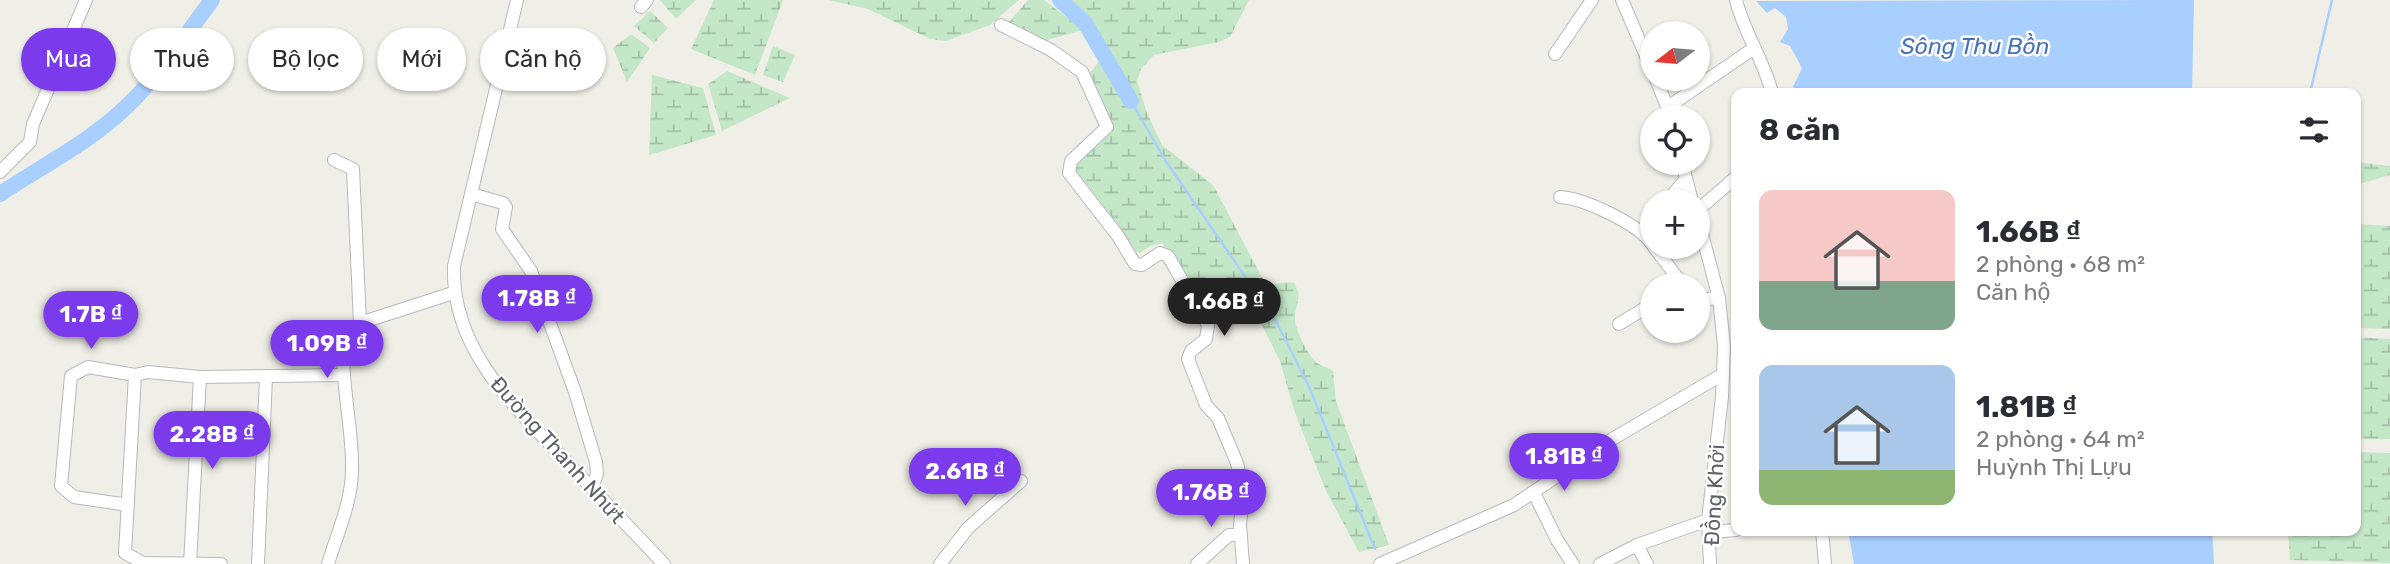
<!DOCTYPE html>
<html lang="vi">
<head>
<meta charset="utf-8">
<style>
	body { margin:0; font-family:Rubik,sans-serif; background:#f2f2f3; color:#2b2b33; height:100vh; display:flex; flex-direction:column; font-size:26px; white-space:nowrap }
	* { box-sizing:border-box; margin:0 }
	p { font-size:23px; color:#7c7c81 }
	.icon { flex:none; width:38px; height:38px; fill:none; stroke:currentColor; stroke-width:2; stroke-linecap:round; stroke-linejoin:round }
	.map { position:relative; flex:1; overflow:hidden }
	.drawer { position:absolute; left:1731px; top:88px; width:630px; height:448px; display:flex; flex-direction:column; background:#fff; border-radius:14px; box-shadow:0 2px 5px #0004 }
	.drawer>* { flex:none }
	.banner { position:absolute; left:21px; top:28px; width:665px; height:63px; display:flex; gap:14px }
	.needle { width:46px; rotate:254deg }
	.tools { position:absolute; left:1640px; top:21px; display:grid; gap:14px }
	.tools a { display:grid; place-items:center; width:70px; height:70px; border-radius:50%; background:#fff; box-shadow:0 2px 5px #0004; font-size:35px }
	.price { position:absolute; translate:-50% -60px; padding:0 16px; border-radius:24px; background:#7c3aed; color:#fff; font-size:23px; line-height:46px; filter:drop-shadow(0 2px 4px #0008) }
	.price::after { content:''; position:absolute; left:50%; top:42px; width:21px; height:16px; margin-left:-10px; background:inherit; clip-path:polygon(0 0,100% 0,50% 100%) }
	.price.active { background:#222; color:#fff }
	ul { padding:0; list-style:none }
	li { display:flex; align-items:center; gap:21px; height:175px; padding:0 28px }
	li span { display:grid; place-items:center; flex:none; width:196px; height:140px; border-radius:14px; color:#555 }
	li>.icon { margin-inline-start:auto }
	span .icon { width:84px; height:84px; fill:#fffc; stroke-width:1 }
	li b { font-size:30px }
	h2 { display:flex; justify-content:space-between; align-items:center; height:84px; padding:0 28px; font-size:30px }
	.chip { padding:0 24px; border-radius:32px; background:#fff; box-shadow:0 2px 5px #0004; font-size:24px; line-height:63px }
	.chip.active { background:#7c3aed; color:#fff }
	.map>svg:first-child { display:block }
</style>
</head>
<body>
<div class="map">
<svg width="2390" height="564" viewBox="0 0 2390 564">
	<defs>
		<pattern id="wetland-marsh" width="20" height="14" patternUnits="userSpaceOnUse" patternTransform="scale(1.75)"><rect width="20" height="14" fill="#c4e7c8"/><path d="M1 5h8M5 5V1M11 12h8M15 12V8" fill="none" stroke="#a2bfa6"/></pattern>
	</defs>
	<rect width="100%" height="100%" fill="#f0efe7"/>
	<g fill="url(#wetland-marsh)">
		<polygon points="660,0 696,0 676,19"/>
		<polygon points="714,0 783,0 755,75 691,49"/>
		<polygon points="828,0 1019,0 990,25 946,41 930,39 868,9"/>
		<polygon points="1028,0 1044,0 1083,30 1044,41 1009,22"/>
		<path d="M1072 0H1249L1230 37 1219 42 1154 55 1141 69 1137 81 1147 113 1162 145 1213 185 1265 283C1275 287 1284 280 1294 283 1304 298 1294 305 1295 320 1296 332 1309 358 1319 364 1324 367 1328 367 1333 371L1336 401 1389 545 1359 552 1326 491 1294 410 1280 361 1247 296C1232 296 1221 310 1204 311L1162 243 1150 246 1140 253 1127 249C1121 218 1090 193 1070 169L1107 128 1086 78 1107 51 1093 24Z"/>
		<polygon points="650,11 668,28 654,43 634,26"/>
		<polygon points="631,34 650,48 627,82 613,48"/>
		<polygon points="773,46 795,55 783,82 763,75"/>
		<polygon points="727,71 790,98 722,131 708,84"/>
		<polygon points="652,75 703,88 716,135 649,155"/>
		<polygon points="2356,162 2390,166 2390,175 2356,185"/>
		<polygon points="2356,224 2390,226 2390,329 2356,328"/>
		<polygon points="2356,337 2390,339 2390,439 2356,439"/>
		<polygon points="2356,452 2390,453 2390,563 2290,560 2288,530 2356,530"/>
	</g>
	<g fill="#a9cffe">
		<polygon points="2194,0 2192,93 1804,93 1793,87 1802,68 1790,46 1780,42 1788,29 1786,17 1775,8 1767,13 1756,1"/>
		<polygon points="1848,530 2212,530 2214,564 1854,564"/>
	</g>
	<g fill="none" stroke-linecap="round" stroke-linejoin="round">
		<g stroke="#a9cffe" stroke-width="2.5">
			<polyline points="2310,93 2332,0"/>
			<polyline points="1131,101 1165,160 1277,323 1310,389 1375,549"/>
		</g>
		<g stroke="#a9cffe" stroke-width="16">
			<polyline points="1060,0 1085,23 1131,101"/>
			<path d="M0 194C42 166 92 141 128 105 160 74 185 36 212 0"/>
		</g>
		<g stroke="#b7b8bd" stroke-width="14">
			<g id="minor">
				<path d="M517 0 454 266C451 350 515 407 568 463 600 497 632 530 664 564"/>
				<polyline points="1622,0 1652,70"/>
				<path d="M1736 0C1744 33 1764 60 1772 93"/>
				<polyline points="641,7 647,0"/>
				<polyline points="1001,25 1051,50 1082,72 1107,127 1071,161 1069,173 1118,236 1135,264 1142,265 1160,253 1168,256 1208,325 1206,339 1191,351 1188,359 1206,405 1218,418 1237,463 1243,492 1240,525 1243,564"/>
				<polyline points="1555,54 1592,0"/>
				<polyline points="1656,79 1671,117"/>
				<polyline points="1668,107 1754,48"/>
				<polyline points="334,160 353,169 360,323"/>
				<polyline points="1682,163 1692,201"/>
				<polyline points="0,172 30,142 33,124 86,0"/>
				<polyline points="471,194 503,203 506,207 502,229 531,271 575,392 596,462 597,474 592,488"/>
				<path d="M1560 197C1583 198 1639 224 1652 244"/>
				<polyline points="1667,201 1686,179"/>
				<polyline points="1698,210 1736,177"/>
				<polyline points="1698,219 1719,298 1724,346 1722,397 1708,520 1710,564"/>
				<polyline points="1654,247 1683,285"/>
				<polyline points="1698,300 1719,298"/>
				<polyline points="1619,324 1652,304"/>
				<polyline points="135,375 125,553 143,563 221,564"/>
				<polyline points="1534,493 1557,540 1573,564"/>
				<polyline points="128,505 74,497 61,486 71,376 88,367 135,375 148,372 200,377 343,375"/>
				<polyline points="1822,530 1825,564"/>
				<polyline points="1710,532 1736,530"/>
				<polyline points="1637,545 1647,564"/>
				<polyline points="190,564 200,377"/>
				<polyline points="258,564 266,377"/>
				<path d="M328 564C337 534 352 501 352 470 353 424 339 380 345 335L360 323 453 293"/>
				<polyline points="940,564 968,528 1021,481"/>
				<polyline points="1197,564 1229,535 1241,535"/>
				<polyline points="1380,564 1514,505 1614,438 1723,374"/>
				<polyline points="1600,564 1637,545 1708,520"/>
			</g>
		</g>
		<use href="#minor" stroke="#fff" stroke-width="12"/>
	</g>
	<g text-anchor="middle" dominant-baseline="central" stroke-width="5" stroke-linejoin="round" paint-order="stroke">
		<g font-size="21" fill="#5e6167" stroke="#fff">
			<text transform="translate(558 450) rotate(48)">Đường Thanh Nhứt</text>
			<text transform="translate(1714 495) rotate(-87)">Đồng Khởi</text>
		</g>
		<g font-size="23" font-style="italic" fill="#4772ba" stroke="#fff">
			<text x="1975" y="46">Sông Thu Bồn</text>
		</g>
	</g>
</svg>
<div class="tools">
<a><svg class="needle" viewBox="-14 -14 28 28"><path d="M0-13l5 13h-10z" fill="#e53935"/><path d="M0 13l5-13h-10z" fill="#7c7c81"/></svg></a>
<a><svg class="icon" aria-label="locate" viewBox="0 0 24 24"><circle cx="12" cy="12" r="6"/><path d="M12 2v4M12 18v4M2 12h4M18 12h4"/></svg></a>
<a>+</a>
<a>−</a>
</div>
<b class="price" style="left:537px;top:335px">1.78B ₫</b>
<b class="price active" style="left:1224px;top:338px">1.66B ₫</b>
<b class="price" style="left:91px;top:351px">1.7B ₫</b>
<b class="price" style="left:327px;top:380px">1.09B ₫</b>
<b class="price" style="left:212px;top:471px">2.28B ₫</b>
<b class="price" style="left:1564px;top:493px">1.81B ₫</b>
<b class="price" style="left:965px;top:508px">2.61B ₫</b>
<b class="price" style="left:1211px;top:529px">1.76B ₫</b>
<div class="banner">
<a class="chip active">Mua</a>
<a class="chip">Thuê</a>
<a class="chip">Bộ lọc</a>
<a class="chip">Mới</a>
<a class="chip">Căn hộ</a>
</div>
<section class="drawer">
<h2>8 căn<svg class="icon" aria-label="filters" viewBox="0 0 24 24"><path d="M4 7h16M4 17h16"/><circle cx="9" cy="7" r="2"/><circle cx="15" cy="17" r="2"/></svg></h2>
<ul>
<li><span style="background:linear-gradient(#f6c9c9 65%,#7fa58c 0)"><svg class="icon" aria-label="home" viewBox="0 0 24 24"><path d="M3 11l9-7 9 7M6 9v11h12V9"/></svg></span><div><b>1.66B ₫</b><p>2 phòng · 68 m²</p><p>Căn hộ</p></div></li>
<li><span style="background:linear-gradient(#a9c7e8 75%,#8fb573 0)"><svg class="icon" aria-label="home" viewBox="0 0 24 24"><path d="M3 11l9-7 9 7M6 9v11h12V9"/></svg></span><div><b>1.81B ₫</b><p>2 phòng · 64 m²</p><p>Huỳnh Thị Lựu</p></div></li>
</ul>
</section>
</div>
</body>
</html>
